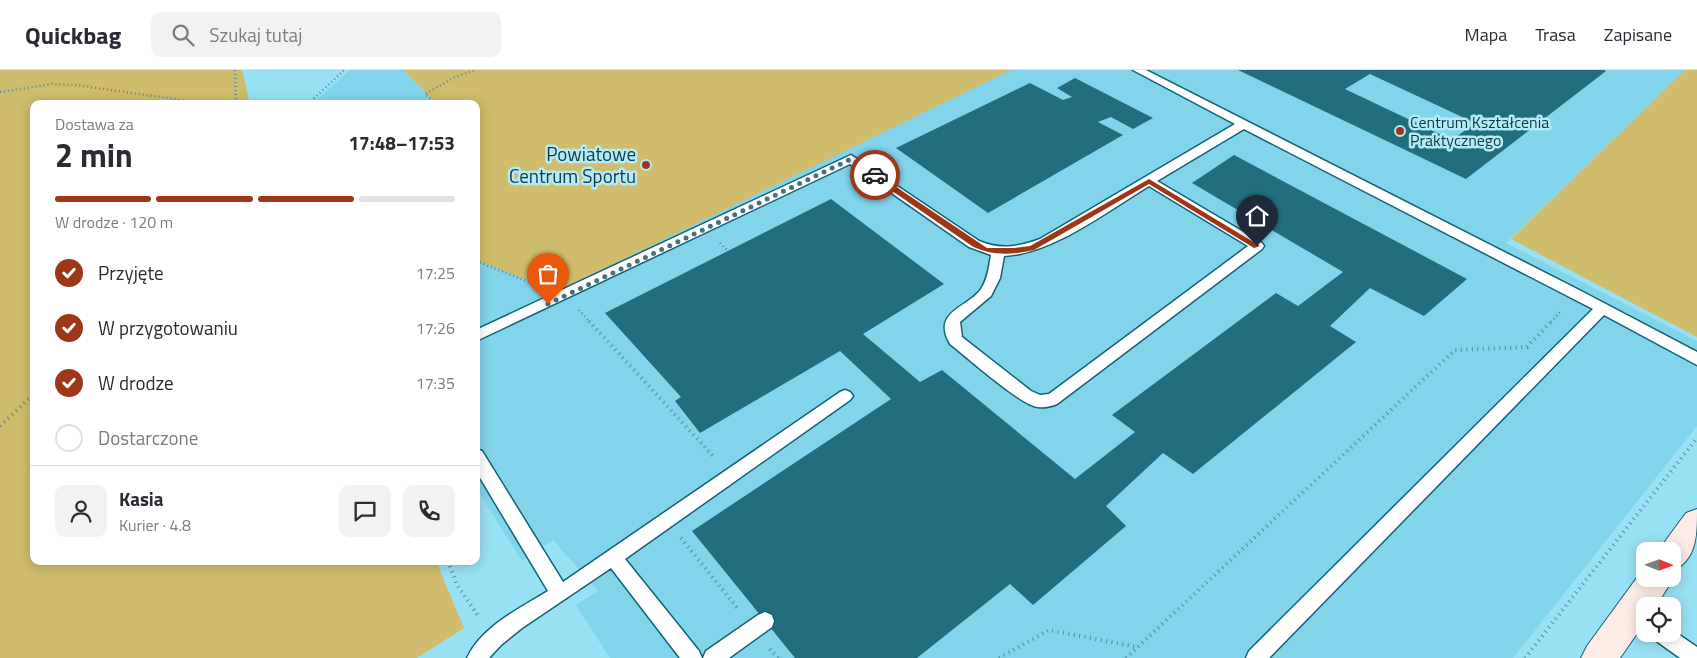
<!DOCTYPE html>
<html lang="pl">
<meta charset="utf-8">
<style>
body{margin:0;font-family:"Titillium Web",sans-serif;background:#f2f2f3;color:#2b2b33;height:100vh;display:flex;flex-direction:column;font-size:19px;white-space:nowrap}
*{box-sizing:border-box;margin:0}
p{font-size:16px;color:#7c7c81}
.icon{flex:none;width:28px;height:28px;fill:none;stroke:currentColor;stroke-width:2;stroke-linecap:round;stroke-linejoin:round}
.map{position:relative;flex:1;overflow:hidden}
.panel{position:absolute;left:30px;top:30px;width:450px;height:465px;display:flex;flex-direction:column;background:#fff;border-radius:10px;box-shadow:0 2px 12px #0003}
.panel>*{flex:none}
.needle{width:32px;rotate:91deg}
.buttons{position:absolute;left:1636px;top:472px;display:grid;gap:10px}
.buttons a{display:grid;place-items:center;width:45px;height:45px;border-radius:10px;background:#fff;box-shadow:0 2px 12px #0003;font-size:25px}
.pin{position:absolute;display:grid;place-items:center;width:42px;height:42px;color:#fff;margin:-51px -21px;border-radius:50% 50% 50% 0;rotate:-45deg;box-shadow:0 0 5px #0007}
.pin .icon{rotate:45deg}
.courier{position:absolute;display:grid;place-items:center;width:50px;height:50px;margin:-25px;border:4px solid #9e3718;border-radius:50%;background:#fff;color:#222;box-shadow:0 1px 6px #0007}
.headline em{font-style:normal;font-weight:700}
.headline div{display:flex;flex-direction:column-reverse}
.headline{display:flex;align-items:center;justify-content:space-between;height:85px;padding:0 25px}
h1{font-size:32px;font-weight:700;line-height:38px}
.bar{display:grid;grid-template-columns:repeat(4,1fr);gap:8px 5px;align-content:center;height:60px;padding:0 25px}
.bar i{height:6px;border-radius:4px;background:#e1e1e2}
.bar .selected{background:#9e3718}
.bar p{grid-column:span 4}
.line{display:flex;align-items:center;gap:12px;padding:0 25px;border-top:1px solid #e1e1e2}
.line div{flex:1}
.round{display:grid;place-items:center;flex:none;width:52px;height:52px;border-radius:10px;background:#f2f2f3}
ol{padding:0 25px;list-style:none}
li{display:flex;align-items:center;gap:15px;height:55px}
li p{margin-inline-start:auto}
li .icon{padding:5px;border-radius:50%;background:#9e3718;color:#fff;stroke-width:4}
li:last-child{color:#7c7c81}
li i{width:28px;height:28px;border:2px solid #e1e1e2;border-radius:50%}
header{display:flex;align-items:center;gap:30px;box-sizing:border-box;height:70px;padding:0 25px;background:#fff;border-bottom:1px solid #e1e1e2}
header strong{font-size:24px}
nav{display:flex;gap:28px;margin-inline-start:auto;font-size:18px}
.search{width:350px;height:45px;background:#f2f2f3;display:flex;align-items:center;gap:12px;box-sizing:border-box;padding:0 18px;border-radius:10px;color:#7c7c81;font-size:19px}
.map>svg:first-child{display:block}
.built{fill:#82d4ea}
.green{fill:#cfbc6c}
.building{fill:#226e7f;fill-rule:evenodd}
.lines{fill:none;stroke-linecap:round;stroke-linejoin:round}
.service-casing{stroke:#126274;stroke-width:3}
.secondary-casing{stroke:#126274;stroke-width:2}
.path-far1{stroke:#598d9b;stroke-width:2.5;stroke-dasharray:1 3;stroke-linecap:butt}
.path{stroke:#598d9b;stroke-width:4;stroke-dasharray:1 4.5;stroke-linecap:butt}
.service{fill:#fff;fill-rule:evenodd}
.secondary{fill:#fdebe6;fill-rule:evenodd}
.route{fill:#9e3718}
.done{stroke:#45727e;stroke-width:5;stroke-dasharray:0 9}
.poi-dot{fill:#9e3718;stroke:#b2ebfa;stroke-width:2}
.labels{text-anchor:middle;stroke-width:5;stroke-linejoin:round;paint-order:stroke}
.far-poi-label{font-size:16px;fill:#18363e;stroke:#b2ebfa;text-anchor:start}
.poi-label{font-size:19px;fill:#18363e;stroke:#b2ebfa;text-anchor:end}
</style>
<header>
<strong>Quickbag</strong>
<div class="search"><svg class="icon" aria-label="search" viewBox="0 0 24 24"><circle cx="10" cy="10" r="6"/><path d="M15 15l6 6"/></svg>Szukaj tutaj</div>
<nav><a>Mapa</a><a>Trasa</a><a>Zapisane</a></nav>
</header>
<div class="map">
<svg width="1697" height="588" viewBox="0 0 1697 588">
<rect width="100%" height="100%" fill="#98e0f4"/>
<!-- built -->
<path class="built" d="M350 0H1685L1506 173 1697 271V356L1513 588H610L576 535 598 521 593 515 553 470 522 491 476 418V34H312Z"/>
<!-- green -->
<path class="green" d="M0 0H242L250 34H34V491H436L464 558 417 588H0Z
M404 0H1011L544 228 525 209 476 190V34H436Z
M1685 0H1697V267L1511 169Z"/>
<!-- building -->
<path class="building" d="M1238 0H1604L1606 1 1466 109ZM1370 4 1475 53 1452 70 1345 19Z
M1075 8 1153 48 1133 59 1111 47 1098 52 1123 65 988 143 896 78 1030 13 1063 30 1072 27 1057 18Z
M1234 85 1467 209 1424 246 1370 218 1330 256 1356 272 1193 404 1163 383 1106 436 1126 456 1033 535 1010 514 917 588H795L692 461 891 329 840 281 700 363 675 331 681 327 605 243 831 129 944 214 863 264 920 312 942 300 1075 409 1135 362 1112 345 1276 223 1298 236 1343 202 1192 113Z"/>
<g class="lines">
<!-- service casing -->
<g class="service-casing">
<path id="service" d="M1133 0H1146L1581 221 1697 282V295L1604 245 1269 588H1246L1249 581 1593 239 1244 59 1157 111 1262 173 1264 176 1262 179 1057 334C1052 336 1044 338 1038 337 1020 335 967 287 950 274 931 241 968 238 981 219 988 209 989 196 991 185L969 177 850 94 476 271V260L851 85 979 171C1000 180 1018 177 1040 169L1235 54ZM1149 116 1248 176 1049 324 1040 325 1031 321 962 267 960 252 991 226 1000 208 1004 186C1052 184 1108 141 1149 116Z
M845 320 850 322 853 326 850 330 625 489 699 581 702 588H680L611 498 522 558 501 575 489 588H467C481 557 520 538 548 521L476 401V379L482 381 563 512 840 322Z
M765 542 772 545 774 551 772 557 729 588H703L706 581 758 545Z
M1672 560 1697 577V588H1680L1655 570 1653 564H1672Z"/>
</g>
<!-- secondary casing -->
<g class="secondary-casing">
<path id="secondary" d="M1697 439C1697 465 1697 490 1672 501V481H1658L1686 443Z
M1644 498 1645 509H1673L1656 536H1645V552L1620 588H1581L1587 576Z"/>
</g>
<!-- path-far1 -->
<path class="path-far1" d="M235 0 236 34
M0 22 52 14 76 15 209 34
M308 34 344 0
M436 34 425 24 455 7 475 0
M720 173 728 181
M476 191 534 214
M579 240 590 252
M1551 252 1561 241"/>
<!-- path -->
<path class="path" d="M589 251 715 388
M0 356 34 324
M681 468 738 539
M448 491 457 515 479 547
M770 579 778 588
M999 588 1049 560 1137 577
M1126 588 1455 280 1527 277 1552 251
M1525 588 1697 368"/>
<!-- service -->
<use href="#service" class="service"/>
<!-- secondary -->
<use href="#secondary" class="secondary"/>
</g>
<!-- route -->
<path class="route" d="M872 104H877L987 178H1015L1030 176 1149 109 1260 176 1254 178 1149 114 1034 180C1013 185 991 186 972 176L872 107Z"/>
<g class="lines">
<!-- done -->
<path class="done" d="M548 234 851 89 875 105"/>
</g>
<!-- markers -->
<g class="poi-dot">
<circle cx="1400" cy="61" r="5"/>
<circle cx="646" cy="95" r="5"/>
</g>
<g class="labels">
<!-- far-poi labels -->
<g class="far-poi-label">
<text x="1410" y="58">Centrum Kształcenia<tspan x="1410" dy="18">Praktycznego</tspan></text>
</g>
<!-- poi labels -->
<g class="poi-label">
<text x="636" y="91">Powiatowe<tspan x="636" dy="22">Centrum Sportu</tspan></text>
</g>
</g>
</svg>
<div class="buttons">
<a><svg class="needle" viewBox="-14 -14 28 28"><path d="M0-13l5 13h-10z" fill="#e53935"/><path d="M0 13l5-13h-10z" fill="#7c7c81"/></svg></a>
<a><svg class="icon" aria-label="locate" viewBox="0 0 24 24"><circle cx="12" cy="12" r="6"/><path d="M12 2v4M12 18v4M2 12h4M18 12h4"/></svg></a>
</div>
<div class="pin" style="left:548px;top:234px;background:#ea580c"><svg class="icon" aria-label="bag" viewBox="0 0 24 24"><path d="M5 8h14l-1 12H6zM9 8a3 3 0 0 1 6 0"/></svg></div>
<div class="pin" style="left:1257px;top:176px;background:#1f2937"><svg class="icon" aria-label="home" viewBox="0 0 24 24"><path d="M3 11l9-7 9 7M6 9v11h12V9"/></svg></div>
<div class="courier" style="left:875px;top:105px"><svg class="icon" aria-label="car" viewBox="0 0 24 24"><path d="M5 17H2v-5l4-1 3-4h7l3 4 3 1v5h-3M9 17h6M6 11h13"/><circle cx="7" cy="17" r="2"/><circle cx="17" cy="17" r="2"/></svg></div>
<section class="panel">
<div class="headline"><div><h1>2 min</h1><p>Dostawa za</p></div><em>17:48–17:53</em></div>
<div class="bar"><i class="selected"></i><i class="selected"></i><i class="selected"></i><i></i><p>W drodze · 120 m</p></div>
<ol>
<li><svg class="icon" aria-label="check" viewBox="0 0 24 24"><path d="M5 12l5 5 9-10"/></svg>Przyjęte<p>17:25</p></li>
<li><svg class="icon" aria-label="check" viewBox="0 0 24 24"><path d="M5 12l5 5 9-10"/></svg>W przygotowaniu<p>17:26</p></li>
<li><svg class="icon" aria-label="check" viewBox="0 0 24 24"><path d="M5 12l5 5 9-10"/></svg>W drodze<p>17:35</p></li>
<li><i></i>Dostarczone</li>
</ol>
<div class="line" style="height:90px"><a class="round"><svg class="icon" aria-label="person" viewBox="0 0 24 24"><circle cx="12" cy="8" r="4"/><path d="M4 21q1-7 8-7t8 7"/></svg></a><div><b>Kasia</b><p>Kurier · 4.8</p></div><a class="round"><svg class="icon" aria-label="chat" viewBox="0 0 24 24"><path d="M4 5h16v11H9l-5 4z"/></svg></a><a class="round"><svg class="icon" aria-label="phone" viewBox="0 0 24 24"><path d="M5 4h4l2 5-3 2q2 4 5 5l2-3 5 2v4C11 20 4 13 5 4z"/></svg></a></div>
</section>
</div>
